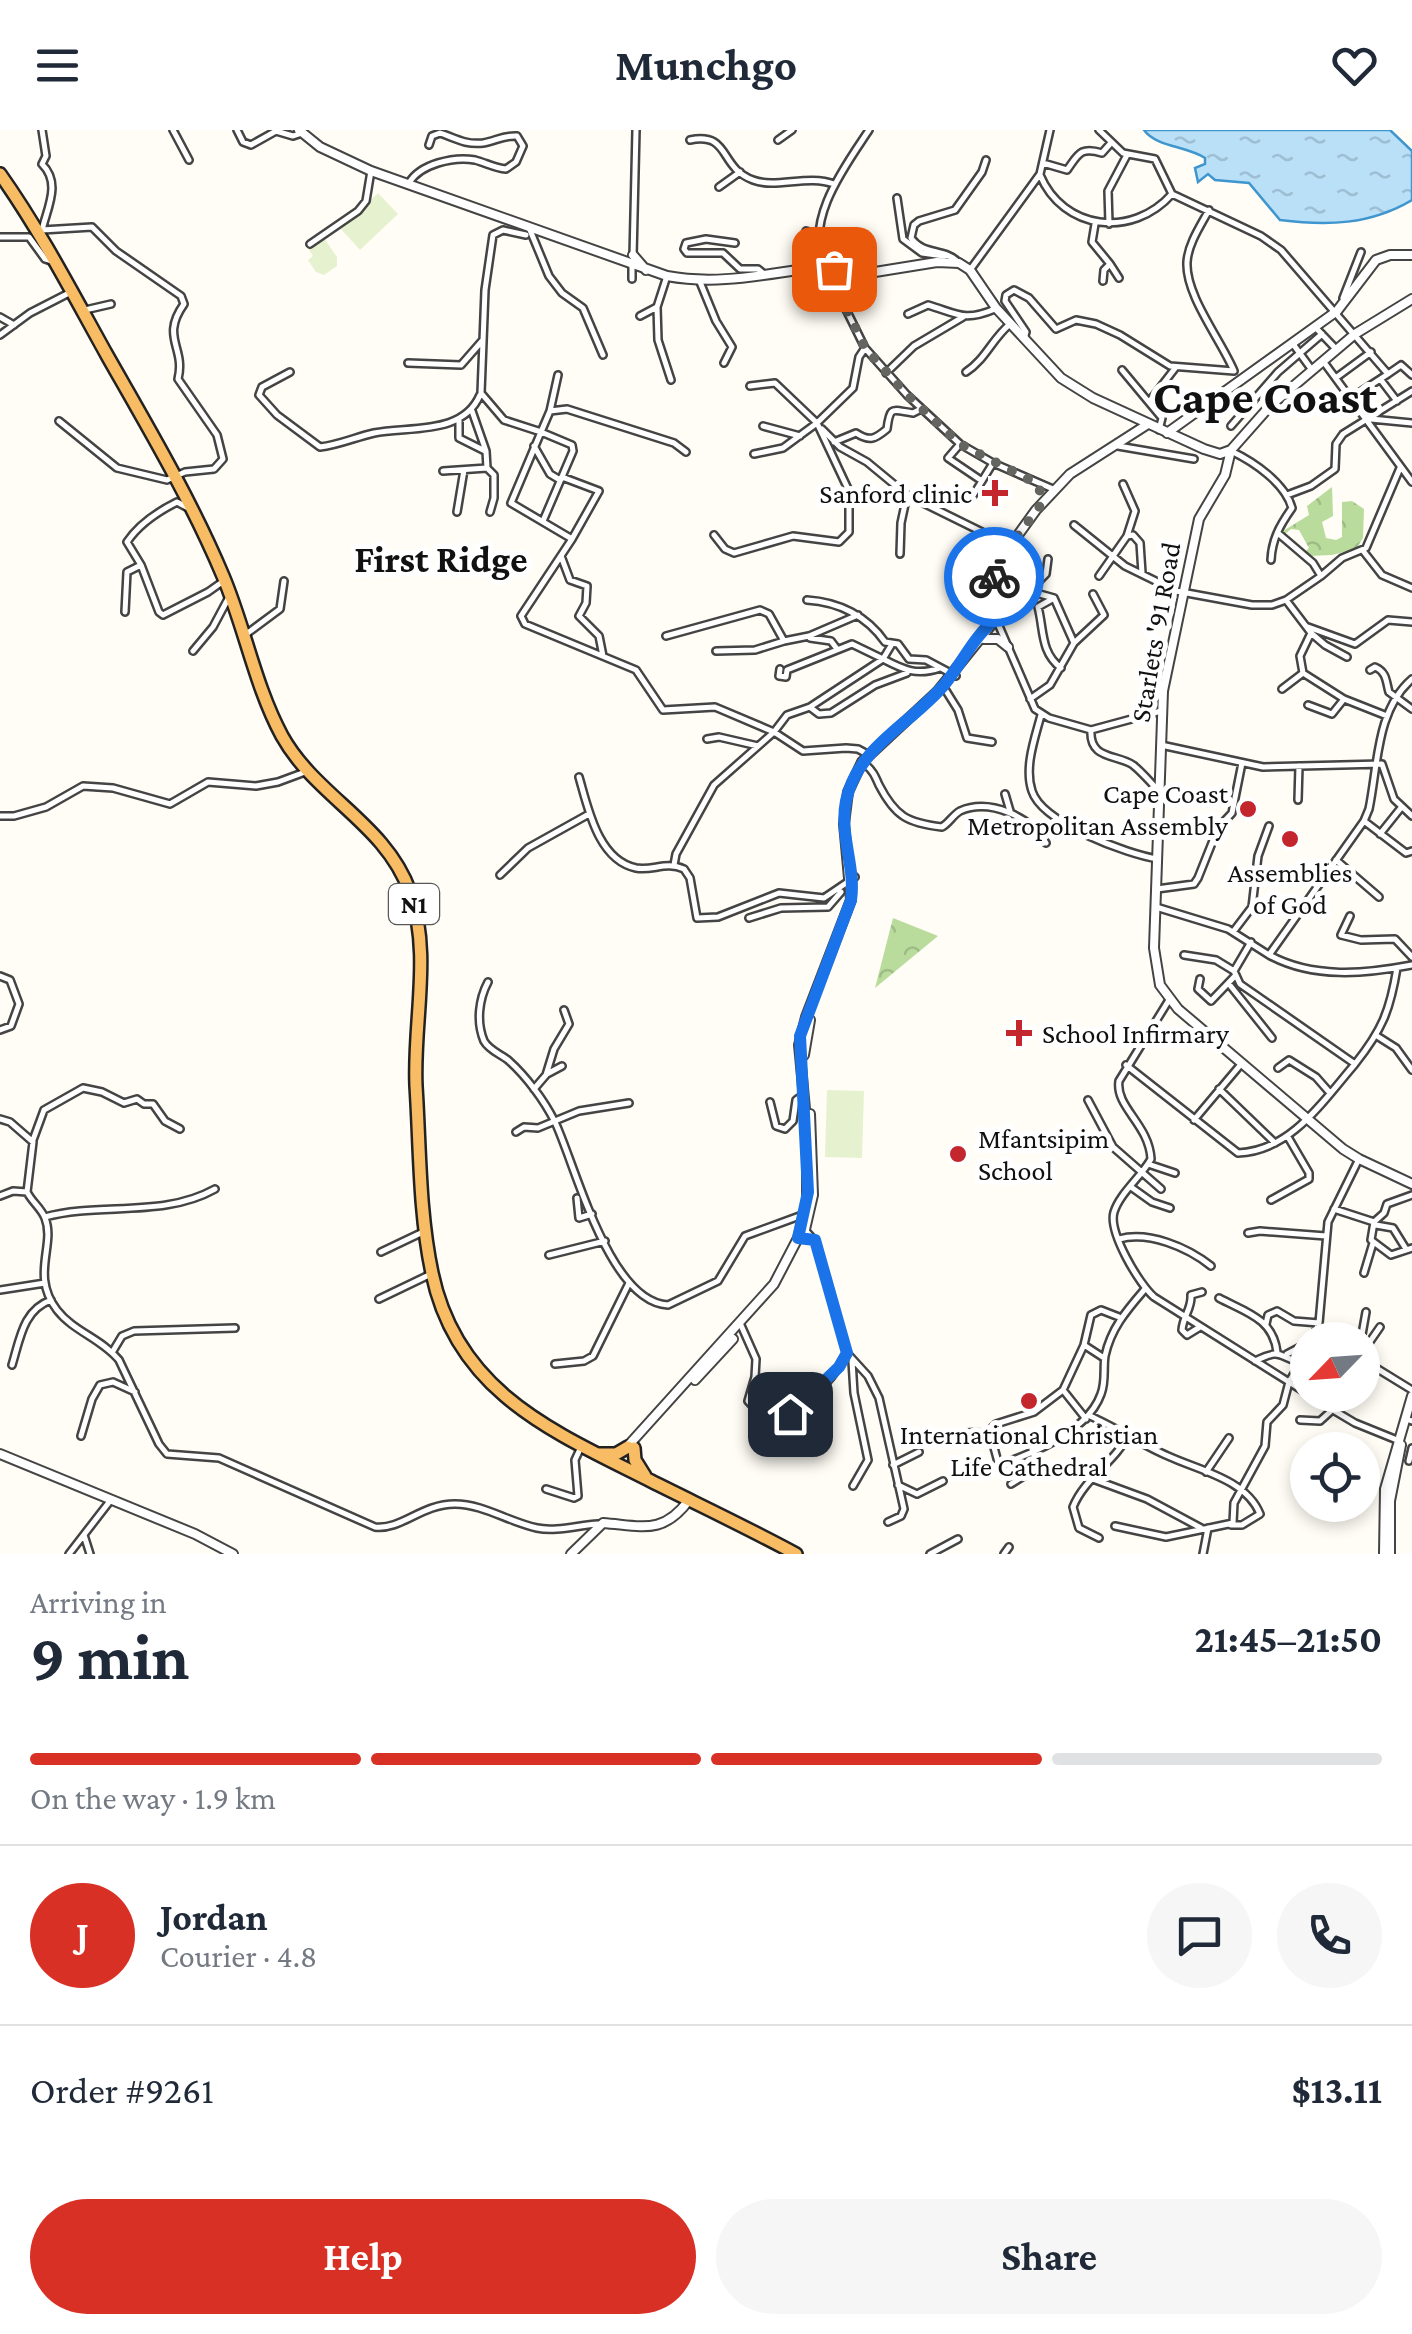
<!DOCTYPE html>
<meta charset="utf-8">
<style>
body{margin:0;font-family:"Crimson Pro",serif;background:#f6f6f7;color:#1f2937;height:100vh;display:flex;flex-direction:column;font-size:38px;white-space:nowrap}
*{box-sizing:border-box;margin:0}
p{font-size:32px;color:#747a83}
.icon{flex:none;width:55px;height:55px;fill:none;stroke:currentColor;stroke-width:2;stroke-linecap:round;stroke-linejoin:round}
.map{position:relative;height:1424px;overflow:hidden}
.sheet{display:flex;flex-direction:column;background:#fff;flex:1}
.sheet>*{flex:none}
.needle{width:65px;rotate:245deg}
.fabs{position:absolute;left:1290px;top:1192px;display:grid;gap:20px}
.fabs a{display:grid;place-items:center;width:90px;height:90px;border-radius:50%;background:#fff;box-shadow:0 5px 15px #0003;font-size:50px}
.pin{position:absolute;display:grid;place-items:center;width:85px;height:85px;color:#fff;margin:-42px;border-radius:20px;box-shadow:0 5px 15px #0006}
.courier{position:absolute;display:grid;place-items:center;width:100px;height:100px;margin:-50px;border:8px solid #1a73e8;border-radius:50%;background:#fff;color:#222;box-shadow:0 2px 12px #0007}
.head em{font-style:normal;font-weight:700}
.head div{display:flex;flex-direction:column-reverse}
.head{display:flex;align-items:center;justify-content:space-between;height:170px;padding:0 30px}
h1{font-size:65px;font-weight:700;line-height:75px}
.bar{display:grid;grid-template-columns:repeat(4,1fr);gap:15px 10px;align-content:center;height:120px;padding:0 30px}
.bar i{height:12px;border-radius:8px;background:#e0e1e3}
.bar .selected{background:#d93025}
.bar p{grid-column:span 4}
.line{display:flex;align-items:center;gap:25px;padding:0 30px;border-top:2px solid #e0e1e3}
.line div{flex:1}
.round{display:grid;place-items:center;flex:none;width:105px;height:105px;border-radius:52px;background:#f6f6f7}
.cta{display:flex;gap:20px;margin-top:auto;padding:20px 30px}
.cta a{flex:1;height:115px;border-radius:60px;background:#d93025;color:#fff;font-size:40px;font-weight:700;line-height:115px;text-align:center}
.cta a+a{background:#f6f6f7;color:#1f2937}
header{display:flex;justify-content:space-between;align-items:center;height:130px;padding:0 30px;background:#fff;font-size:45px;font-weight:700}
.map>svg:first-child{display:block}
.forest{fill:url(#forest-crowns)}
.pitch{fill:#e6f2cf}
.water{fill:url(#water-ripples);stroke:#3f96cf;stroke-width:2.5}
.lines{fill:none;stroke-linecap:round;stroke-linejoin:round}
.minor-casing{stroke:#444;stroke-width:10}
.tertiary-casing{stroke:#444;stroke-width:12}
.trunk-casing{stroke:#222;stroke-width:16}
.minor{stroke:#fff;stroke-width:5}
.tertiary{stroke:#fff;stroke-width:8}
.trunk{stroke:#f7bc64;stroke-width:11}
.done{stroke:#646461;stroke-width:10;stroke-dasharray:0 18}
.route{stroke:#1a73e8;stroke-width:12}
.poi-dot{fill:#c4262e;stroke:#fff;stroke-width:4}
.labels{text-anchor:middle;stroke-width:10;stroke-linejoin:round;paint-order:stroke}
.shield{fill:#fff;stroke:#585858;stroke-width:2.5}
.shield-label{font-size:25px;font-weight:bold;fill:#111}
.poi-label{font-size:28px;fill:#111;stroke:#fff;text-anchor:end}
.street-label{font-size:28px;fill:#111;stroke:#fff}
.district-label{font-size:38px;font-weight:bold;fill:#111;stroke:#fff}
.town-label{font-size:48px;font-weight:bold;fill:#111;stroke:#fff}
</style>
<header><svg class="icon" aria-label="menu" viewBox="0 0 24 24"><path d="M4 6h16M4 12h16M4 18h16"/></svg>Munchgo<svg class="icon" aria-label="heart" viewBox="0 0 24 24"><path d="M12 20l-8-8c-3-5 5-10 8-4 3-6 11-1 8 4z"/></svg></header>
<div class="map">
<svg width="1412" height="1424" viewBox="0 0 1412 1424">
<defs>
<pattern id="forest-crowns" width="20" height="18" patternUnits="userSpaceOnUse" patternTransform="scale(2.5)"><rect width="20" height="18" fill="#b9dc9c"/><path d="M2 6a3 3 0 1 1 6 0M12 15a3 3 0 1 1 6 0" fill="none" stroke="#9ebc85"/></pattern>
<pattern id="water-ripples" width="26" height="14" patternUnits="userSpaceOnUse" patternTransform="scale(2.5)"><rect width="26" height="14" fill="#b9e0f7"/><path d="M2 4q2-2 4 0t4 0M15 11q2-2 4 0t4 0" fill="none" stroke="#9ebfd3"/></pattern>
</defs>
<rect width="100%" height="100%" fill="#fffdf5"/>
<!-- forest -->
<path class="forest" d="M1332 357 1333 386 1322 392 1326 408 1336 410 1342 407V372L1352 371 1364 379 1363 408 1356 419 1332 425 1309 426 1305 422 1309 418 1299 400 1291 399 1284 405 1283 401 1309 385 1307 376Z
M893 788 938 806 875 858Z"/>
<!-- pitch -->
<path class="pitch" d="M378 63 398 84 360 120 341 99Z
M324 108 337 127V136L324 145 316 142 308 130 313 126 308 118Z
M827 960 864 961 862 1028 825 1027Z"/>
<!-- water -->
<path class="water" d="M1144 0H1390L1412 21V70C1370 95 1327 96 1280 90L1249 53 1215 50 1208 44 1198 52 1195 38 1205 34V28C1187 16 1156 17 1144 0Z"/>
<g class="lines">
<!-- minor casing -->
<g class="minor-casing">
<path id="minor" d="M42 0 46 26 42 34C61 53 48 76 42 100
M173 0 189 30
M237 0 243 12 251 15 276 1 293 6 302 3
M1099 0 1123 23 1155 29 1172 64 1261 106 1281 120 1388 244 1401 235 1412 245
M690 10C731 2 718 37 753 50 776 59 808 44 834 54
M778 10 792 0
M1043 33 1067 40C1078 25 1080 16 1102 23L1110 14
M1040 45C1063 100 1132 109 1172 64
M409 53C420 34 454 26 475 30 486 33 495 38 506 39L516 32 523 16 517 6C504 5 495 11 483 13 465 15 455 8 440 3L432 6 429 15
M719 57 740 42
M897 68 903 109 922 123 944 126
M1209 80C1201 95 1188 114 1187 132 1185 165 1221 210 1234 241
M1095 94 1092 112 1110 134 1104 140 1103 151
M1109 94 1108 61 1127 25
M42 100 92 97 116 121 181 166 184 174C160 208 186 217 178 249L217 305 223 329 214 339 185 342 167 350 117 338 59 291
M530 100 549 146 562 163 583 178 603 225
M806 101 820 105
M526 105 503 100 493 105 485 160 481 263 504 290 541 302 511 373 572 409 521 486 525 494 636 540 663 580 715 577 774 602 803 621 846 618 858 619 869 625
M0 107H29L45 129 51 131
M735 113 706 109 686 113 684 119 687 123H723L740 139H758L764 144
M310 114 358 81 366 71 371 41
M633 127 636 0
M957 131C943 118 923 125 911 108L914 95 919 91 955 80 982 42 986 30
M1110 134 1119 148
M825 135C803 91 846 35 869 0
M632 136V149
M970 140 1040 44 1050 0
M827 141 865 218 907 265 960 314 993 333 1053 359
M700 152 716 191 732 217 724 233
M1343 168 1361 122
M657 177 658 210 671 250
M85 180 111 174
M908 184 928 175C958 184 964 192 995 179
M640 186 657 177 667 146
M0 187 14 195
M1316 198 1336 219
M0 205 30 183 69 163
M1024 209 1026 202 1005 171 1006 165 1014 160 1029 168 1056 199 1076 190 1096 194 1120 205 1170 236 1234 241
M1293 214 1312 240
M1323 231 1412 352
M408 233 461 235 482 211
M1122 240 1162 288 1159 300
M290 242 262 257 259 265 277 285 320 317C339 315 356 307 374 303 411 296 463 305 480 265
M966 242C985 230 992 209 1010 194
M886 243 914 216 963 187
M1337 247 1371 222
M1381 250 1397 271
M750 256 775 253 817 293 853 258 859 227 865 218
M1351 268 1388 244
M1149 272 1176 237
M472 281 486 321 487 338 494 345V368L490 382
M550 281 567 279 674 313 686 322
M1371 289 1412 293
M459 290V308L485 321
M763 296 800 306
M1231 296 1278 242 1322 204
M822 299 840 317 867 332 907 365 982 402
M834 312 856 303C870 312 875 309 887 299 890 275 892 280 913 283L921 279
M960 314 948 328 982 351
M534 316 550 344 560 350
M1118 316 1194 329
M1231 321C1254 332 1285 353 1292 378 1280 395 1272 409 1271 430
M443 341 487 338
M562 347 599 361 572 409
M1123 354 1135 381 1127 406
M1287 365 1311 356 1335 339 1336 314 1343 304 1412 261
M969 372 993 333
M190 379 177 372C159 381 139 394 127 412L141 435 159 482 163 485 208 462 225 450
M457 382 464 340
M543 391 573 321 572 315 541 302 550 281 558 245
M1074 395 1125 436 1176 461 1252 475H1272L1286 470
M1279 404 1313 433 1321 446 1342 428 1366 418 1400 338
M714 405 725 419 734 423 793 406 839 412 849 402V361L817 293 783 318 754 324
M1364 422 1382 445 1412 458
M900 424 901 393 907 365
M561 426 570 450 587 456 586 473 579 486 599 506 603 526
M1099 446 1127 406 1133 405 1140 413 1142 443
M1321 446 1286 470 1311 503 1300 526 1303 543 1344 569 1387 586
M1029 461 1046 444 1048 429
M1054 468 1038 477C1044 499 1040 522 1061 538
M807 470C839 472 867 486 885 512L898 514 909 529 926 530 956 546
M996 474 1014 470 1029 461 1054 468 1074 513
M125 482 127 442 141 435
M996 489 1035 579 1049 588 1091 600C1089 630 1117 624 1133 635 1142 642 1150 652 1158 660
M1308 497 1355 514 1388 490 1412 492
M1311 503 1325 515 1347 527
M245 505 280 479 284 451
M666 506 760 480 769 484 784 511 809 506 858 485
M810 508 831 511 837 519
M193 521 213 497 229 467
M716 521 755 520 784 511
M780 539 779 546 786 547 787 540 852 514 883 529 892 514
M1370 540 1375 537C1387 542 1386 552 1389 562L1412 579
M1412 549C1376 580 1378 636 1369 679L1364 691 1269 825C1313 849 1365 844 1412 835
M943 556 958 580 967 608 992 612
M1282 559 1303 543
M1030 569 1050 555 1074 513 1104 485 1093 464
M1308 575 1332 584 1344 569
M811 578 819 584 831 583 875 555 907 543
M1041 585C1035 608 1024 637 1032 661 1042 693 1127 724 1158 729
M1091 600 1161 581
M707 609 719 607 758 616
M1161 615 1263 637 1382 634 1394 669 1412 686
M866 635C873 641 875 646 879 655 895 686 907 693 942 697 949 693 953 685 960 681 990 668 1031 687 1046 713
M579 647C588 678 598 730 636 738 653 741 666 731 684 739L690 748 697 788 718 787 779 763 824 768 855 747
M1005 664 1010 681
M1298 670 1299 636
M0 686H14L46 677 83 656 113 658 170 674 208 652 256 656 278 652 305 642
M1364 691 1406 723 1412 721
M1380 704 1400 679
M1336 730 1379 767
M674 735 676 724 714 655 774 602 787 585 810 577 883 529C904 540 917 546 940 538
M500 745 528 718 589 684
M1157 759 1194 754 1198 748 1218 698 1232 683 1242 633
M1156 777 1228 799 1269 825
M1350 786 1341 805 1361 810 1395 809 1412 827
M749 788 781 778 828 777 841 762
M1233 802 1252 777 1258 726 1269 696
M1251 812 1234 841 1240 854 1355 934C1382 900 1390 881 1397 838
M1184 825 1216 830 1234 841
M0 846 10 850 19 874 11 896 0 900
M1200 849 1198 859 1211 871 1234 847
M488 852C479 869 476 892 484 911 489 920 500 924 508 930 526 946 544 970 555 992 576 1037 609 1172 668 1175L718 1151 745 1106 805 1084
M1229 854 1272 908
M1169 870 1119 951C1115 977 1149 994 1151 1029 1141 1047 1120 1063 1114 1082 1108 1102 1139 1154 1154 1167L1289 1252 1308 1220
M1377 906 1396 918 1412 940
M1126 935 1238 1023C1291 1021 1323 971 1355 934
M1278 938 1289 930 1316 947 1330 963
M547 944 562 936
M534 959 546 945 554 919 569 894 564 880
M1219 959 1275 1013
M1088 970 1113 1017 1161 1059
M770 972 776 996 785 999 793 991 796 970 803 965
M0 989 10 992 33 1012 27 1062C32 1072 41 1078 45 1088 56 1115 30 1145 57 1180 73 1201 102 1209 119 1230L159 1314 167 1324 219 1328 375 1397C402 1400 421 1374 455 1374 483 1374 509 1392 537 1398 556 1402 579 1395 598 1394
M1194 990 1242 933
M516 1002 524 997 538 998 579 981 629 973
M33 1010 44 980 83 958 102 962 124 973 137 969 144 974H153L165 991 180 999
M1148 1034 1175 1043
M1131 1057 1152 1072 1170 1078
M0 1066 13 1061 27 1062
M577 1068 579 1088 592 1084
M1271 1070 1309 1049V1043L1288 1007
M1334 1079 1374 1092 1371 1110 1391 1125 1412 1118
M45 1087C101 1072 163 1088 215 1059
M1374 1092 1384 1083 1387 1074 1412 1065
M1376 1095 1393 1098 1406 1119
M1248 1103 1260 1101 1326 1106
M1119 1109C1149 1101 1187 1117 1211 1136
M381 1122 423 1102
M549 1125 605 1111
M1364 1143 1373 1113
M0 1160 45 1153
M1219 1168C1245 1182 1273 1188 1277 1222
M379 1169 429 1145
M740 1193 756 1229 755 1247 748 1271 763 1287C796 1293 833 1250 847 1223L815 1111 806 1101
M1266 1194 1268 1185 1277 1181 1294 1191 1319 1193
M1200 1197 1187 1205 1182 1200C1183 1186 1192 1179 1191 1165L1202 1162
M1341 1205 1350 1210
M1312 1210 1319 1193 1328 1092 1359 1029
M1361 1210 1366 1182
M1084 1215 1063 1260 1086 1289
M113 1221 122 1206 134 1201 235 1198
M847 1223 868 1246 879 1268 904 1379 901 1386 888 1392
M1362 1223 1380 1197
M1287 1224 1308 1213
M1362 1225 1368 1233 1412 1260
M1104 1228 1084 1215 1091 1185 1101 1180 1119 1187
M852 1231 854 1263 868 1330 853 1356
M1255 1231C1282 1218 1277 1226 1301 1233
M555 1234 584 1231 593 1226 629 1153
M12 1235C20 1209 23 1180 51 1170
M1308 1265 1355 1293 1397 1310
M1090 1286C1117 1298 1142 1315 1168 1326 1198 1340 1246 1349 1260 1384L1242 1395H1231
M1300 1290 1320 1291 1331 1281
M1409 1290 1412 1291
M967 1303C996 1300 991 1312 999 1335
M986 1303 996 1294 1034 1282 1063 1260
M81 1306 92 1269 100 1255 113 1252 135 1262
M1032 1320 1039 1337 1060 1338
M1409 1331 1412 1318
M893 1335 919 1322
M971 1342C1012 1333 1086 1307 1101 1264 1106 1251 1103 1239 1105 1226 1111 1198 1127 1180 1145 1159
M1206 1342 1229 1308
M1090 1348 1147 1369 1201 1398
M1011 1354 1038 1337
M898 1355 917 1364 943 1351
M546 1359 574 1368 578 1366 575 1330 581 1317
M1115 1396 1166 1407 1233 1393 1234 1373 1265 1316 1267 1292 1283 1275 1289 1252 1308 1264
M84 1405 90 1424
M1099 1408 1079 1398 1073 1377C1085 1347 1116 1332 1129 1303
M69 1424 110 1371
M930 1424 958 1409
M1004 1424 1009 1417
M1203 1424 1208 1398"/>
</g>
<!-- tertiary casing -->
<g class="tertiary-casing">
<path id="tertiary" d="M299 0 320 17 371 41 667 146C721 156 768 143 821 137
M633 125 646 140
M827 136 875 142 937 132 959 133 970 140 996 178 1061 248 1093 268 1204 319 1220 324 1231 320
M1412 169 1355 204 1270 276 1231 320 1225 345 1199 389 1163 561 1154 818 1160 855 1178 879 1343 1019 1359 1029 1412 1054
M1167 303 1337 181 1376 130 1390 125H1412
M996 489 995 437 1036 380 1070 344 1148 294
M984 509H998L1008 517
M804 925 810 890
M803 1108 813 1065 810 984
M695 1250 733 1209
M627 1317 774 1154 798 1108 807 1074V1000L799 915 806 887 851 770 844 694 848 662 862 632 937 562 996 489
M0 1324 195 1404 233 1424
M571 1424 603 1393C643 1396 663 1405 689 1370
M1384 1424 1385 1359 1412 1266
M1390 1424V1371L1401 1315"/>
</g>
<!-- trunk casing -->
<g class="trunk-casing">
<path id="trunk" d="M0 44C41 102 74 166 108 227 149 299 191 370 223 446 245 498 255 556 282 606 316 667 386 694 410 762 432 824 413 892 416 956 420 1018 419 1082 432 1143 457 1263 554 1302 651 1351 699 1375 748 1398 796 1424
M634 1318 635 1330 645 1346
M599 1324H616L628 1317"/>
</g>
<!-- minor -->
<use href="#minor" class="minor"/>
<!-- tertiary -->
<use href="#tertiary" class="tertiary"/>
<!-- trunk -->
<use href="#trunk" class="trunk"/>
</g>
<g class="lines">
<!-- done -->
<path class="done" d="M834 139 838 138 826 136 828 141 824 143 833 151 865 218 907 265 960 314 1038 354 1043 372 1001 428 994 447"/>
<!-- route -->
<path class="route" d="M790 1284 839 1237 847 1223 815 1110 798 1108 808 1062 800 906 851 770C856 737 839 705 846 671 857 617 911 594 944 555 961 535 975 504 996 489L994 447"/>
</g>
<!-- markers -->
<g class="poi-dot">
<path d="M990 348h10v10h10v10h-10v10h-10v-10h-10v-10h10z"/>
<circle cx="1248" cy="679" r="10"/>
<circle cx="1290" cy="709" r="10"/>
<path d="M1014 888h10v10h10v10h-10v10h-10v-10h-10v-10h10z"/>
<circle cx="958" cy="1024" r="10"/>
<circle cx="1029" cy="1271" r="10"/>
</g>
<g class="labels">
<!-- shield labels -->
<rect class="shield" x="389" y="754" width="50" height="40" rx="8"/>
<g class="shield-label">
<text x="414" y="783">N1</text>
</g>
<!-- poi labels -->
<g class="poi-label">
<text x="972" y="373">Sanford clinic</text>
<text x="1228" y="673">Cape Coast<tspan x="1228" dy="32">Metropolitan Assembly</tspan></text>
<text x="1290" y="752" text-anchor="middle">Assemblies<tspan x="1290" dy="32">of God</tspan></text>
<text x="1042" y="913" text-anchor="start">School Infirmary</text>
<text x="978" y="1018" text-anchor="start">Mfantsipim<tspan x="978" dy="32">School</tspan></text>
<text x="1029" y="1314" text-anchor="middle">International Christian<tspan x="1029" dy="32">Life Cathedral</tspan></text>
</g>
<!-- street labels -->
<g class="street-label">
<text transform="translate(1155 502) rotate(-80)" y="10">Starlets '91 Road</text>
</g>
<!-- district labels -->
<g class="district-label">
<text x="441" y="442">First Ridge</text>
</g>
<!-- town labels -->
<g class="town-label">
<text x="1265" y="283">Cape Coast</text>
</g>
</g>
</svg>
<div class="fabs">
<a><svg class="needle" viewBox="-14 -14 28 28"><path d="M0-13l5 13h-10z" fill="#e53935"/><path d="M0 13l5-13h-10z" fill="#747a83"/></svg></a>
<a><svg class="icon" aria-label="locate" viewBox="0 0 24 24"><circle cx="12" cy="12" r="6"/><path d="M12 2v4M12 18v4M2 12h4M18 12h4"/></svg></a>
</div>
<div class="pin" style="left:834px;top:139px;background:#ea580c"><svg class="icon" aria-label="bag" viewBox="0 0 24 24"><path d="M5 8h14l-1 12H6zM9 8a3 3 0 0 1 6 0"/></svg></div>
<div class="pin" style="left:790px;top:1284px;background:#1f2937"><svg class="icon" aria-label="home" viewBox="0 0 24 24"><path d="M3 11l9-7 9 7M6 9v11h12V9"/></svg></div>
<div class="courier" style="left:994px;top:447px"><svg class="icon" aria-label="bike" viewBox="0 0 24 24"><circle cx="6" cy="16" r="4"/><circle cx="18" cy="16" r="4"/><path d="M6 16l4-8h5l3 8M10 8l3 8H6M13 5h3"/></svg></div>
</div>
<section class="sheet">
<div class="head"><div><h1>9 min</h1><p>Arriving in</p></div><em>21:45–21:50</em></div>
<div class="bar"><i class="selected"></i><i class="selected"></i><i class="selected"></i><i></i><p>On the way · 1.9 km</p></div>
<div class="line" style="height:180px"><b class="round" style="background:#d93025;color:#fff">J</b><div><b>Jordan</b><p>Courier · 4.8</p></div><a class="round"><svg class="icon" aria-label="chat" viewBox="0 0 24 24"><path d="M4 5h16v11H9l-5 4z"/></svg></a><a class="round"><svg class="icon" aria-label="phone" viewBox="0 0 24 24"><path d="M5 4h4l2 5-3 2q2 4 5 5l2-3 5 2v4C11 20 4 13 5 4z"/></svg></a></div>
<div class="line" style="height:130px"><div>Order #9261</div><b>$13.11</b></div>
<div class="cta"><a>Help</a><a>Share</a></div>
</section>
